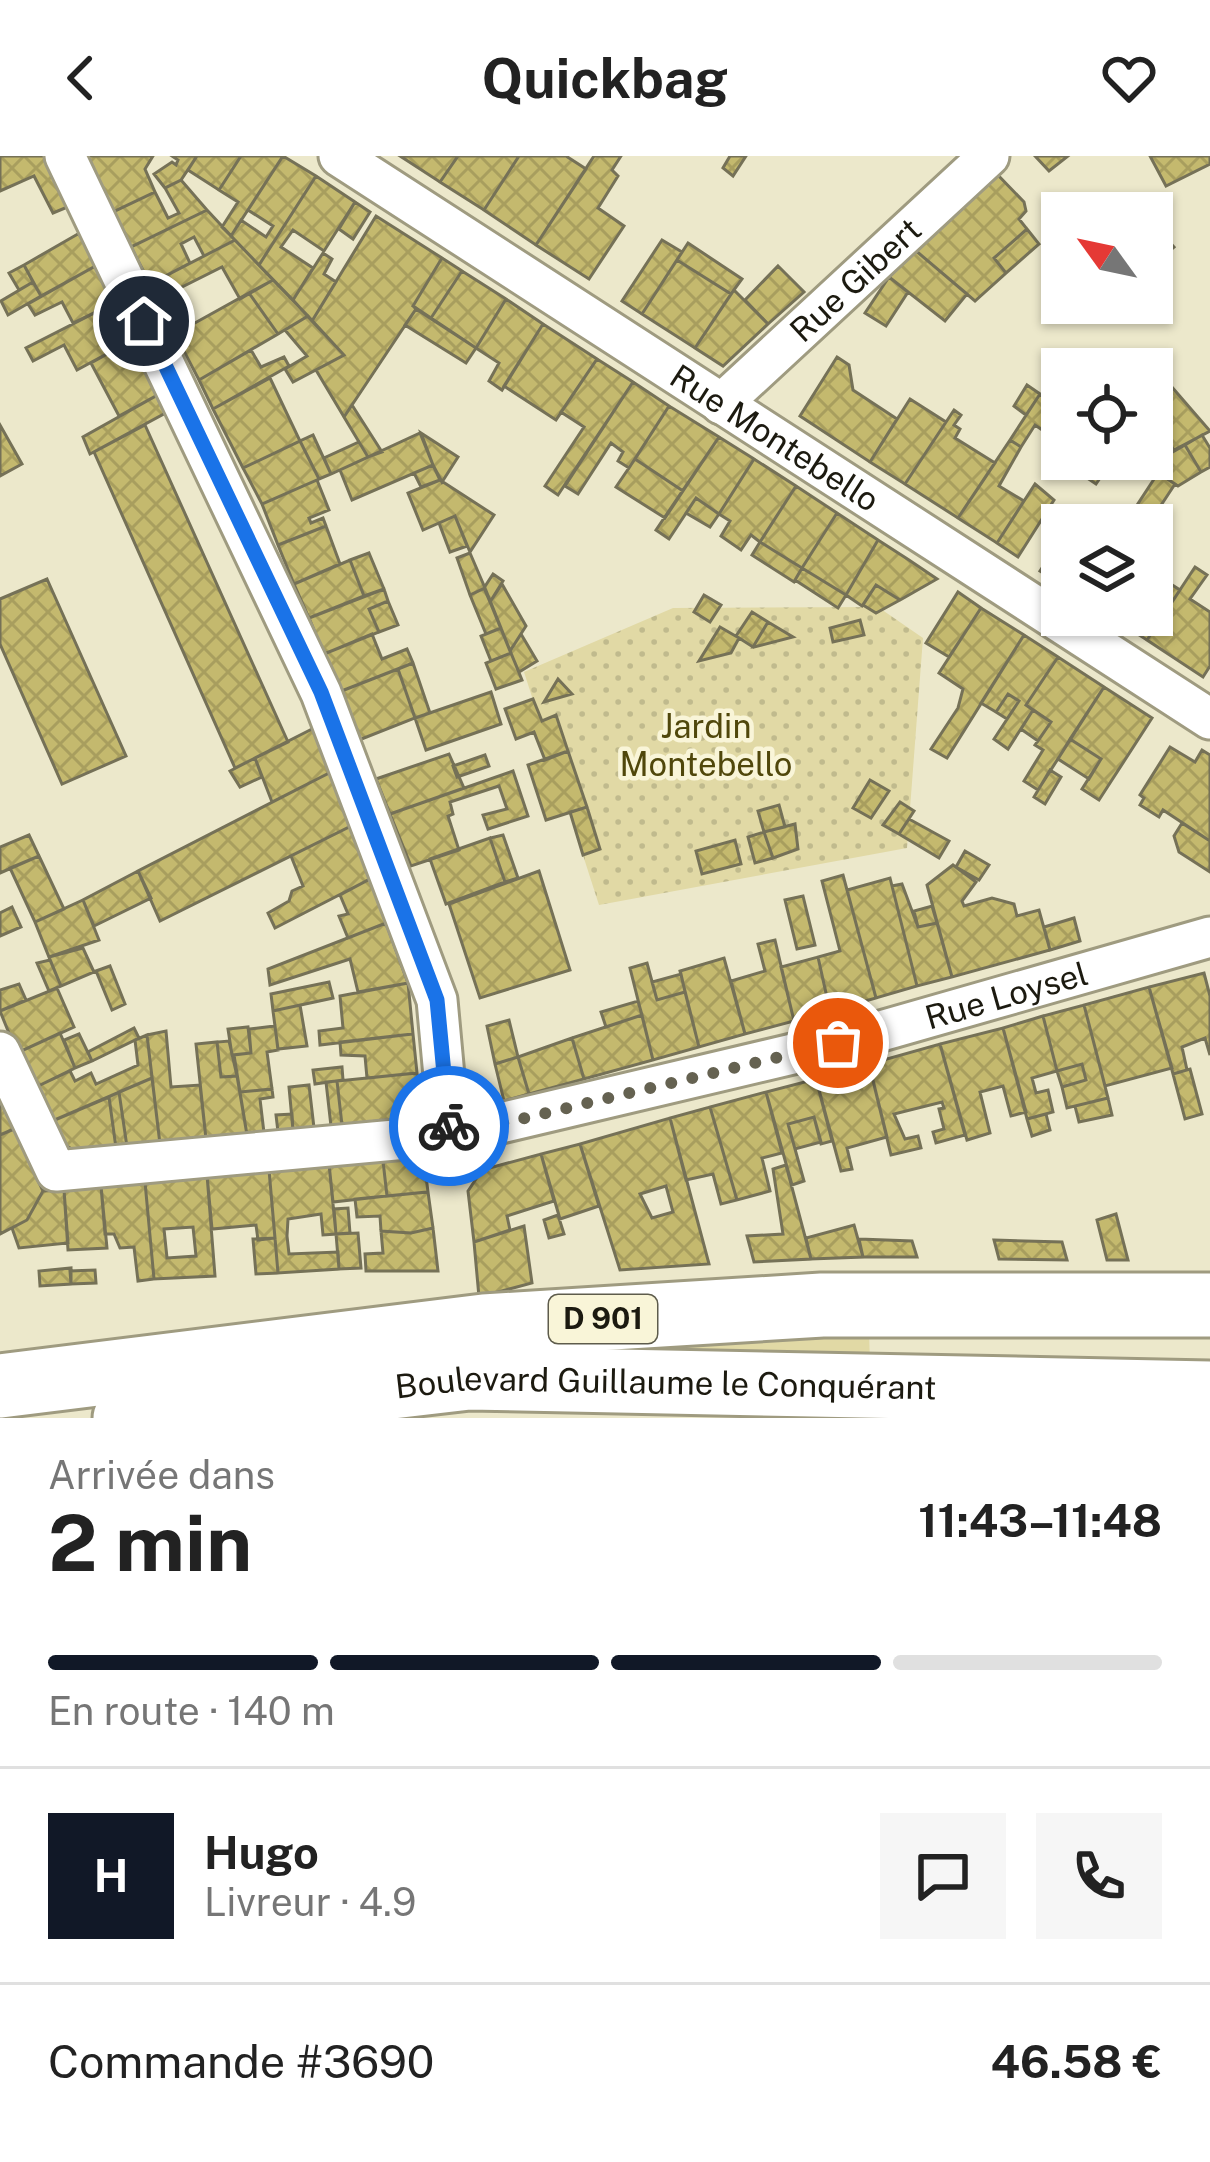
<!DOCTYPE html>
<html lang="fr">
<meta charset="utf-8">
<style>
body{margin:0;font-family:"Public Sans",sans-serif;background:#f6f6f6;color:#222;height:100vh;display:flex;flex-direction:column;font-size:45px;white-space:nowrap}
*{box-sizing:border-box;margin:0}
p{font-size:39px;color:#767676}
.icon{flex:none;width:66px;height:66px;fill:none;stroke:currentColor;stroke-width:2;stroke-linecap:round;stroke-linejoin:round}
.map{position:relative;height:1262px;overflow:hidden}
.sheet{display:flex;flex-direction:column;background:#fff;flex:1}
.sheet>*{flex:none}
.needle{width:78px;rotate:303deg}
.tools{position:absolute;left:1041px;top:36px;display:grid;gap:24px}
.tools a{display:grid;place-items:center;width:132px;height:132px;border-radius:0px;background:#fff;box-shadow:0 3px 9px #0004;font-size:60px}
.pin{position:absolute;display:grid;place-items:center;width:102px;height:102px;color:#fff;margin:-51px;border:6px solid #fff;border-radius:50%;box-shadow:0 3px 12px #0007}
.courier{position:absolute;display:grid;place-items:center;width:120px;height:120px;margin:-60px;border:9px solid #1a73e8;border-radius:50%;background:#fff;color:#222;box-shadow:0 3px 15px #0007}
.overview em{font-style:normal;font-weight:700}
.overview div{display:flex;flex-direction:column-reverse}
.overview{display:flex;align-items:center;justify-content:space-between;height:204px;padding:0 48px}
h1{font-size:78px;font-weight:700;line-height:90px}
.bar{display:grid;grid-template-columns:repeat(4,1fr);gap:18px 12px;align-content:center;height:144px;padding:0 48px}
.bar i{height:15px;border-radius:9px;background:#e0e0e0}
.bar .on{background:#111827}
.bar p{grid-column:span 4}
.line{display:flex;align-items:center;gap:30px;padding:0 48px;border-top:3px solid #e0e0e0}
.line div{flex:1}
.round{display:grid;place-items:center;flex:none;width:126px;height:126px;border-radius:0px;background:#f6f6f6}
header{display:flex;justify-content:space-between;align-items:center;height:156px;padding:0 48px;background:#fff;font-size:54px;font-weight:700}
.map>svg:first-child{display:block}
.green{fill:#e1d9a5}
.park{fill:url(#park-dots)}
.building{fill:url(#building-cross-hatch);stroke:#757157;stroke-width:3;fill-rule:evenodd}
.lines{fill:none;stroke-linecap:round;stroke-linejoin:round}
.minor-casing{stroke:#9f9b80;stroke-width:45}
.primary-casing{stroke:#9f9b80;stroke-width:69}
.minor{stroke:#fff;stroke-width:39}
.primary{stroke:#fff;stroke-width:63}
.done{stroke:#656251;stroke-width:12;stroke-dasharray:0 21.6}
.route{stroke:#1a73e8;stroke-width:15}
.labels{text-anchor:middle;stroke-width:9;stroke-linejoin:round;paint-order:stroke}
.shield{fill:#f9f5d8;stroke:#5e5c4c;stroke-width:3}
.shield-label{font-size:30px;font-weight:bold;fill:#1c1a10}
.street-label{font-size:33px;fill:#1c1a10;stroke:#f9f5d8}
.park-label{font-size:33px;fill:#50470b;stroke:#f9f5d8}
</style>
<header><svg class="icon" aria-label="back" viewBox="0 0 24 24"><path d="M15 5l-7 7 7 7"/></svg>Quickbag<svg class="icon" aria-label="heart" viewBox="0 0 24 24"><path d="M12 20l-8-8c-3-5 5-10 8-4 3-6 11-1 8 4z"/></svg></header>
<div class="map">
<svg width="1210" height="1262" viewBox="0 0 1210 1262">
<defs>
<pattern id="park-dots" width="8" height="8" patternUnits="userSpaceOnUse" patternTransform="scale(3)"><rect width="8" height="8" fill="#e1d9a5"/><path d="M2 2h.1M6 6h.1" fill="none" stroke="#c0ba8d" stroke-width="1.8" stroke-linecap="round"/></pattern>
<pattern id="building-cross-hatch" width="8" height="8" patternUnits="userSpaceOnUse" patternTransform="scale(3)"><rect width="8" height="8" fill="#c4b96e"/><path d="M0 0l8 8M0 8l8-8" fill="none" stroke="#a89e5e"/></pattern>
</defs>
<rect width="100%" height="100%" fill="#ece8cb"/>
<!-- green -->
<path class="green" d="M869 1176 870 1208 535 1192Z"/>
<!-- park -->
<path class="park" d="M878 451 923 482 907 692 599 749 524 516 673 452Z"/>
<!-- building -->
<path class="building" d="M0 0H44L70 50 53 57 34 20 0 35Z
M85 0H153L145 13 155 36 113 56Z
M172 0H197L181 24 165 32 154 18 172 6 176 9 178 4Z
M197 0H241L219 34 188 14Z
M241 0H283L231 80 222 71 238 46 219 34Z
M283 0 316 20 259 109 231 80 241 64 266 81 273 70 248 54Z
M400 0H458L440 26Z
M458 0H519L484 54 440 26Z
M519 0H566L586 13 536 89 484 54Z
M594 0H621L612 14 618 20 598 52 624 70 589 123 536 89Z
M730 0H746L733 20 723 12Z
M1035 0H1068L1049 15Z
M1150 0H1210V8L1166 30Z
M994 15 1024 46 1026 55 1019 63 1027 73 994 102 1006 117 975 145 915 94Z
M316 20 355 46 324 95 293 74 281 91 313 112 293 144 259 109Z
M181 24 207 54 131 91 113 56 155 36 168 62 179 57 165 32Z
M355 46 370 56 353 83 339 73Z
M207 54 235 84 204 100 194 81 181 88 190 107 150 128 131 91Z
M376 60 442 102 413 150 416 153 344 261 316 214 344 199 312 165Z
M1152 66 1174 91 1152 110Z
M1027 73 1039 88 1006 117 994 102Z
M83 75 99 108 41 140 24 109Z
M235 84 273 124 240 143 222 111 158 143 150 128Z
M662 84 682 96 642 158 622 145Z
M688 87 742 123 731 138 677 104Z
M915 94 967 138 945 165 889 121Z
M323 97 332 103 324 118 336 126 312 165 293 144Z
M442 102 462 115 431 162 413 150Z
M677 104 731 138 695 192 642 158Z
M99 108 118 145 73 167 62 146 35 159 28 148Z
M24 109 33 126 19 134 9 117Z
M778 110 804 136 768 168 745 144Z
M462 115 506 143 476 192 431 162Z
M889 121 908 136 886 170 865 157Z
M273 124 308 160 278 178 249 137Z
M33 126 41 140 8 159 1 145Z
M734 134 768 168 723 210 695 192Z
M249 137 278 178 199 224 175 178Z
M506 143 543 168 502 234 489 225 499 207 476 192Z
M118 145 136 182 77 214 64 189 33 205 26 192Z
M416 153 476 192 466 207 405 169Z
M308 160 344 199 293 226 285 213 307 200 285 174Z
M543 168 597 203 556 264 504 230Z
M136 182 163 236 119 260 91 207Z
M251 194 261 211 284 201 289 210 213 253 199 224Z
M837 201 849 209 853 234 897 263 870 306 800 260Z
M597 203 633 226 558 339 545 330 584 271 561 256Z
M270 222 300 285 243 312 213 253Z
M633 226 669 250 629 312 618 305 623 296 611 287 578 338 565 330Z
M1027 229 1040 238 1026 259 1014 250Z
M1171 230 1210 275 1174 294 1152 263V247Z
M163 236 171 254 90 298 83 281Z
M1040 238 1062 256V284L1054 297 1045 291 1051 280 1035 269 1021 291 1010 284Z
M910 243 946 266 905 328 870 306Z
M352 249 382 296 368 301 344 261Z
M669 250 719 281 683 335 635 303Z
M954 254 961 259 954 269 960 273 955 282 995 307 958 362 905 328Z
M0 269 22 308 0 320Z
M145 269 288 586 235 612 94 296Z
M420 277 433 309 352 344 340 314Z
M421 277 458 301 442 326 433 309Z
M313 279 331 318 319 323 300 285Z
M1202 279 1210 292V311L1201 316 1185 289Z
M719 281 754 303 719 358 696 342 669 383 656 374Z
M1010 284 1021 291 999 330 1024 345 997 387 958 362Z
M1062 284V303H1113L1096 328 1053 299Z
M300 285 319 323 262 348 243 312Z
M359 286 368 301 331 318 324 302Z
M1185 289 1201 316 1178 330 1148 310Z
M635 303 683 335 665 362 616 331Z
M754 303 796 330 760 386 751 379 741 394 721 380 730 365 719 358Z
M433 309 440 324 421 331 414 317Z
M1158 317 1175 328 1148 369H1124Z
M317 324 329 354 309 362 311 367 323 362 326 370 278 389 262 348Z
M440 324 494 359 470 396 455 360 423 374 408 337Z
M1035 328 1054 344 1018 401 997 387Z
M796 330 837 357 802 412 760 386Z
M696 342 719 358 710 371 686 357Z
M837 357 878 384 846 439 802 412Z
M455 360 467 390 450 396 439 367Z
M326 370 340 408 294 428 278 389Z
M1062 381V429L1040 415Z
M878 384 909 404 937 423 900 444 876 429 862 450 846 439Z
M760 386 802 412 794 426 752 399Z
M369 397 384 433 364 440 350 404Z
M470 397 485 432 470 439 457 402Z
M350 404 364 440 309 462 294 428Z
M1195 411 1207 419 1190 443 1210 456V510L1203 521 1147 484Z
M802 412 846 439 838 452 795 424Z
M1152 416 1180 434 1147 484 1108 459H1152Z
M493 418 503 425 490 446 484 432Z
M47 423 126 600 62 628 0 488V443Z
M502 428 526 470 510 495 490 446Z
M876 429 900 444 876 457 863 449Z
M485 432 501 472 486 478 470 439Z
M384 433 388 445 369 453 379 476 324 498 309 462Z
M958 436 981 452 949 501 926 487Z
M704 439 721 449 710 466 694 456Z
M388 445 398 469 379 476 369 453Z
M981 452 1024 479 947 602 931 593 958 552 963 533 939 517Z
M752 456 768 466 753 491 736 480Z
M860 464 864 479 833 486 830 472Z
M768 466 793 481 754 491H753Z
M720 471 739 482 731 497 699 505Z
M501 472 511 497 491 505 481 480Z
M372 478 382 503 407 493 413 507 339 536 324 498Z
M521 478 537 505 519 516 510 495Z
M1024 479 1058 501 1026 549 1033 554 1008 593 994 583 1019 545 1008 538 996 556 981 547Z
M511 497 522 524 496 533 486 507Z
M1058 501 1104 531 1038 634 1024 625 1043 594 1035 589 1051 566 1026 549Z
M413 507 430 557 415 562 398 513Z
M398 513 415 562 359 584 339 536Z
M558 523 572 538 544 546Z
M1104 531 1152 562 1099 644 1082 633 1101 603 1070 583Z
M491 536 501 568 426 594 415 562Z
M1008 538 1019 545 1007 563 996 556Z
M533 543 542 565 556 559 568 595 545 604 534 576 516 583 505 553Z
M1033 554 1051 566 1038 585 1021 573Z
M314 572 331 616 272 646 255 602Z
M1070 583 1101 603 1089 623 1058 603Z
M1170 591 1195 606 1202 594 1210 599V685L1163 654 1159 661 1140 649 1144 642 1140 639Z
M568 595 587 651 546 664 528 609Z
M449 598 464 632 390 658 376 623Z
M485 599 489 610 457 621 453 610Z
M255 602 262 621 240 631 230 615Z
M1050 614 1061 621 1045 648 1034 641Z
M513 615 528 660 488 673 483 659 507 653 499 630 450 646 453 658 448 660 459 694 411 710 390 658Z
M331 616 351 670 160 765 138 715Z
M870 624 889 635 871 662 853 652Z
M900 646 914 655 899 678 883 669Z
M779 649 785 671 764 676 758 655Z
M587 651 600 693 583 699 570 656Z
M909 663 949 685 939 702 899 678Z
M1182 667 1210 685V716L1179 696 1174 680Z
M795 668 798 693 773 702 764 676Z
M351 670 370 723 275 772 268 757 289 745 292 735 303 730 291 700Z
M764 676 773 702 755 707 748 681Z
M29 679 39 700 0 717V691Z
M503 679 518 722 505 726 490 682Z
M490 682 505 726 446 748 430 703Z
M735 684 741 708 702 718 696 695Z
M965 695 989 709 979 724 956 711Z
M39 700 64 753 35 766 10 712Z
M953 709 976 726 962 745 964 750 992 742 1014 748 1017 760 1039 754 1050 794 952 821 927 729Z
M138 715 151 742 94 770 83 744Z
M539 715 570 814 480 842 449 748Z
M843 719 876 842 830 855 818 801 840 795 822 725Z
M890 722 917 830 876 842 847 734Z
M370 723 386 767 348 782 339 760 348 758 340 739Z
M902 728 918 771 937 767 952 821 917 830 892 730Z
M803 740 815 789 797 793 785 744Z
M83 744 99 784 49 801 35 766Z
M932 750 937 767 918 771 914 755Z
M12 751 21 771 0 780V757Z
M1074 762 1080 785 1050 794 1044 771Z
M386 767 408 827 358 836 350 803 270 829 268 813Z
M775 784 794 865 745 878 731 825 765 815 758 788Z
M83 792 94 816 61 830 49 801Z
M818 801 830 855 794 865 781 811Z
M724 802 745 878 699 891 680 815Z
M50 804 61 830 49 835 37 807Z
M647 807 657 844 685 836 699 891 653 904 630 812Z
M110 810 125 848 112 854 96 815Z
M1204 817 1210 840V899L1205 882 1182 891 1187 914 1173 918 1149 831Z
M681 818 685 836 657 844 652 826Z
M329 826 333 842 273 855 271 838Z
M408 827 413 878 320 889 319 875 343 872 340 840Z
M19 828 26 844 0 855V834Z
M1149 831 1172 912 1105 930 1084 849Z
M57 832 74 871 17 897 0 855Z
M638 845 642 859 606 871 601 856Z
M300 849 307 890 278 893 273 855Z
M1084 849 1108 942 1067 952 1062 931 1086 924 1082 908 1057 915 1043 860Z
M642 859 653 904 584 923 572 882Z
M1043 860 1057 915 1032 922 1036 937 1048 934 1053 956 1027 963 1003 872Z
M509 864 518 901 495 908 487 870Z
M275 870 278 894 267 896 272 933 240 936 234 899 251 897 249 873Z
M248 871 251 897 232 899 228 873Z
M134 872 139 882 92 905 88 896Z
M1003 872 1026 956 1011 960 1003 930 980 936 990 977 967 984 940 888Z
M166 875 171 931 200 929 206 983 160 988 147 879Z
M60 877 75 912 34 932 17 897Z
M79 878 92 905 75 912 64 884Z
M413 878 417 917 367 922 365 900 341 899 340 886Z
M147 879 152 922 50 966 34 932 70 915 75 925 91 917 96 928 138 909 135 884Z
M572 882 584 923 529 938 518 901Z
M229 885 237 920 221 921 217 886Z
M217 886 221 921 237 920 247 979 206 983 196 888Z
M940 888 965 979 936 987 933 976 944 973 939 953 944 952 942 946 894 958 905 983 918 980 921 992 891 999 869 908Z
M518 901 529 938 504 945 495 908Z
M869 908 887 981 847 992 852 1013 841 1015 816 923Z
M1082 908 1086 924 1062 931 1057 915Z
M342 911 343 924 315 928 313 914Z
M1190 913 1202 958 1185 963 1173 918Z
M417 917 421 950 412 961 342 969 337 925Z
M152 922 160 988 127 991 119 936Z
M816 923 832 985 821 988 814 961 788 968 804 1025 792 1029 766 936Z
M337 925 342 969 331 970 326 926Z
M309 929 314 972 293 974 289 931Z
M272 933 273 941 260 943 264 977 247 979 240 936Z
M119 936 127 991 116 992 109 941Z
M766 936 782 997 762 1002 770 1035 737 1044 710 951Z
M109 941 116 992 78 997 59 985 50 966Z
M1108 942 1112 959 1079 966 1075 950Z
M0 944 14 973 0 979Z
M710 951 737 1044 721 1048 713 1018 686 1024 670 962Z
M292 958 293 974 278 976 276 959Z
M1046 958 1050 974 1032 980 1027 963Z
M814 961 821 986 795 993 788 968Z
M670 962 709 1108 620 1114 580 988ZM666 1030 673 1056 652 1062 640 1038Z
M14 973 43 1035 27 1064 0 1078V979Z
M580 988 599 1050 560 1063 541 998Z
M423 997 428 1036 387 1040 383 1005Z
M541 998 554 1045 507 1060 510 1074 474 1086 468 1035 482 1014Z
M383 1005 387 1040 333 1046 329 1008Z
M329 1008 336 1078 323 1079 321 1058 288 1063 287 1080 289 1098 338 1096 339 1113 278 1117 269 1014Z
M786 1009 811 1103 754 1106 747 1080 783 1078 773 1013Z
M269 1014 275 1082 258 1084 256 1069 212 1073 207 1019Z
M207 1019 215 1120 154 1123 145 1026ZM193 1071 196 1100 167 1102 164 1073Z
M145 1026 154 1123 138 1125 134 1091 120 1092 114 1078H105L101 1030Z
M101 1030 107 1092 68 1094 64 1034Z
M64 1034 68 1087 19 1092 12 1072 27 1064 43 1035Z
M428 1036 433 1072 411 1077 381 1075 380 1060 357 1061 355 1043Z
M348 1052 350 1077 336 1078 334 1053Z
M1116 1058 1128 1104H1107L1097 1064Z
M558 1059 564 1078 549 1082 544 1064Z
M854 1069 863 1101 811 1103 806 1082Z
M524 1070 532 1127 479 1141 474 1086Z
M433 1072 438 1115H366L365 1098 383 1097 381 1075 411 1077Z
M358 1077 361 1112 339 1113 336 1078Z
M275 1082 278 1117 256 1118 253 1083Z
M859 1083 912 1085 917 1101H863Z
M994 1084 1062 1086 1067 1104 999 1103Z
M71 1112V1128L40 1130 39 1115Z
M95 1114 96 1127 71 1128 70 1115Z"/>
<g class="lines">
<!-- minor casing -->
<g class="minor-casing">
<g id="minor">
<path d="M65 0 321 537 437 844 452 1007"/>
<path id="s1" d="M339 0 1210 563"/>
<path id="s2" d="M721 248 989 0"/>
<path id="s3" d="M0 896 56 1015 450 979 839 887 1210 781"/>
</g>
</g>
<!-- primary casing -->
<g class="primary-casing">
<g id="primary">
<path d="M0 1230 484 1170 822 1149H1210"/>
<path id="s4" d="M125 1262 469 1222 1210 1237"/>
</g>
</g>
<!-- minor -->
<use href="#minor" class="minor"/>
<!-- primary -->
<use href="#primary" class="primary"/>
</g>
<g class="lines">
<!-- done -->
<path class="done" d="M449 970 450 980 838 887"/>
<!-- route -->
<path class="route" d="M144 165 321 536 437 844 449 970"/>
</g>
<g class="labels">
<!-- shield labels -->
<rect class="shield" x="549" y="1139" width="108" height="48" rx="9"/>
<g class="shield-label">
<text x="603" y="1173">D 901</text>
</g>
<!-- street labels -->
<g class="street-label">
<text dy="12" stroke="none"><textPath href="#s2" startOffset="183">Rue Gibert</textPath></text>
<text dy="12" stroke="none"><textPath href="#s1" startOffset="519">Rue Montebello</textPath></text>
<text dy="12" stroke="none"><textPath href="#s3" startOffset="1101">Rue Loysel</textPath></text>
<text dy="12" stroke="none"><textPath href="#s4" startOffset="543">Boulevard Guillaume le Conquérant</textPath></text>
</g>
<!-- park labels -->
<g class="park-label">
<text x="706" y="582">Jardin<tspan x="706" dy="38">Montebello</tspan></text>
</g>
</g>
</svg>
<div class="tools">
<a><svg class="needle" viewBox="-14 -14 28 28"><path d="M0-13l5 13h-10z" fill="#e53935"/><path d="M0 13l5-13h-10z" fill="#767676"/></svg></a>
<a><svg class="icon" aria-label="locate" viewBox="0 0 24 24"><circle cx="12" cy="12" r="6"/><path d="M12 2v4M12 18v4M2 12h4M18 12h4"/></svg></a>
<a><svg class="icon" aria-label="layers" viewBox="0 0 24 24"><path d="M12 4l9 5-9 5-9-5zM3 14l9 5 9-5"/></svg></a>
</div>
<div class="pin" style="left:838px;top:887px;background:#ea580c"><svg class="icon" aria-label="bag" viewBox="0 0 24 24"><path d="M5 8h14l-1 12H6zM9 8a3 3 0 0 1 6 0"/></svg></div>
<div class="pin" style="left:144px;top:165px;background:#1f2937"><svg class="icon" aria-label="home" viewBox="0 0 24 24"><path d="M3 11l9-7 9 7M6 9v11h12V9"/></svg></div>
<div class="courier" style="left:449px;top:970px"><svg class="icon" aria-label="bike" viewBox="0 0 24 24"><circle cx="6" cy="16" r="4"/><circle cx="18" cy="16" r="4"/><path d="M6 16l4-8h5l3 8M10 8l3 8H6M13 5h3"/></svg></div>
</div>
<section class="sheet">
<div class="overview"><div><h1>2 min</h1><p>Arrivée dans</p></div><em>11:43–11:48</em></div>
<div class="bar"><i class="on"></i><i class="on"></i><i class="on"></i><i></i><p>En route · 140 m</p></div>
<div class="line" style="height:216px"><b class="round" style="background:#111827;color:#fff">H</b><div><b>Hugo</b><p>Livreur · 4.9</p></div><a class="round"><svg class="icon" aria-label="chat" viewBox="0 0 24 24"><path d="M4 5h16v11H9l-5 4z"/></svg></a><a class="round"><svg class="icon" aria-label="phone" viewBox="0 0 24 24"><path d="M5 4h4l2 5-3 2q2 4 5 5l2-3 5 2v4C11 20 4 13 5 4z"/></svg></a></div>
<div class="line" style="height:156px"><div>Commande #3690</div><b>46.58 €</b></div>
</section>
